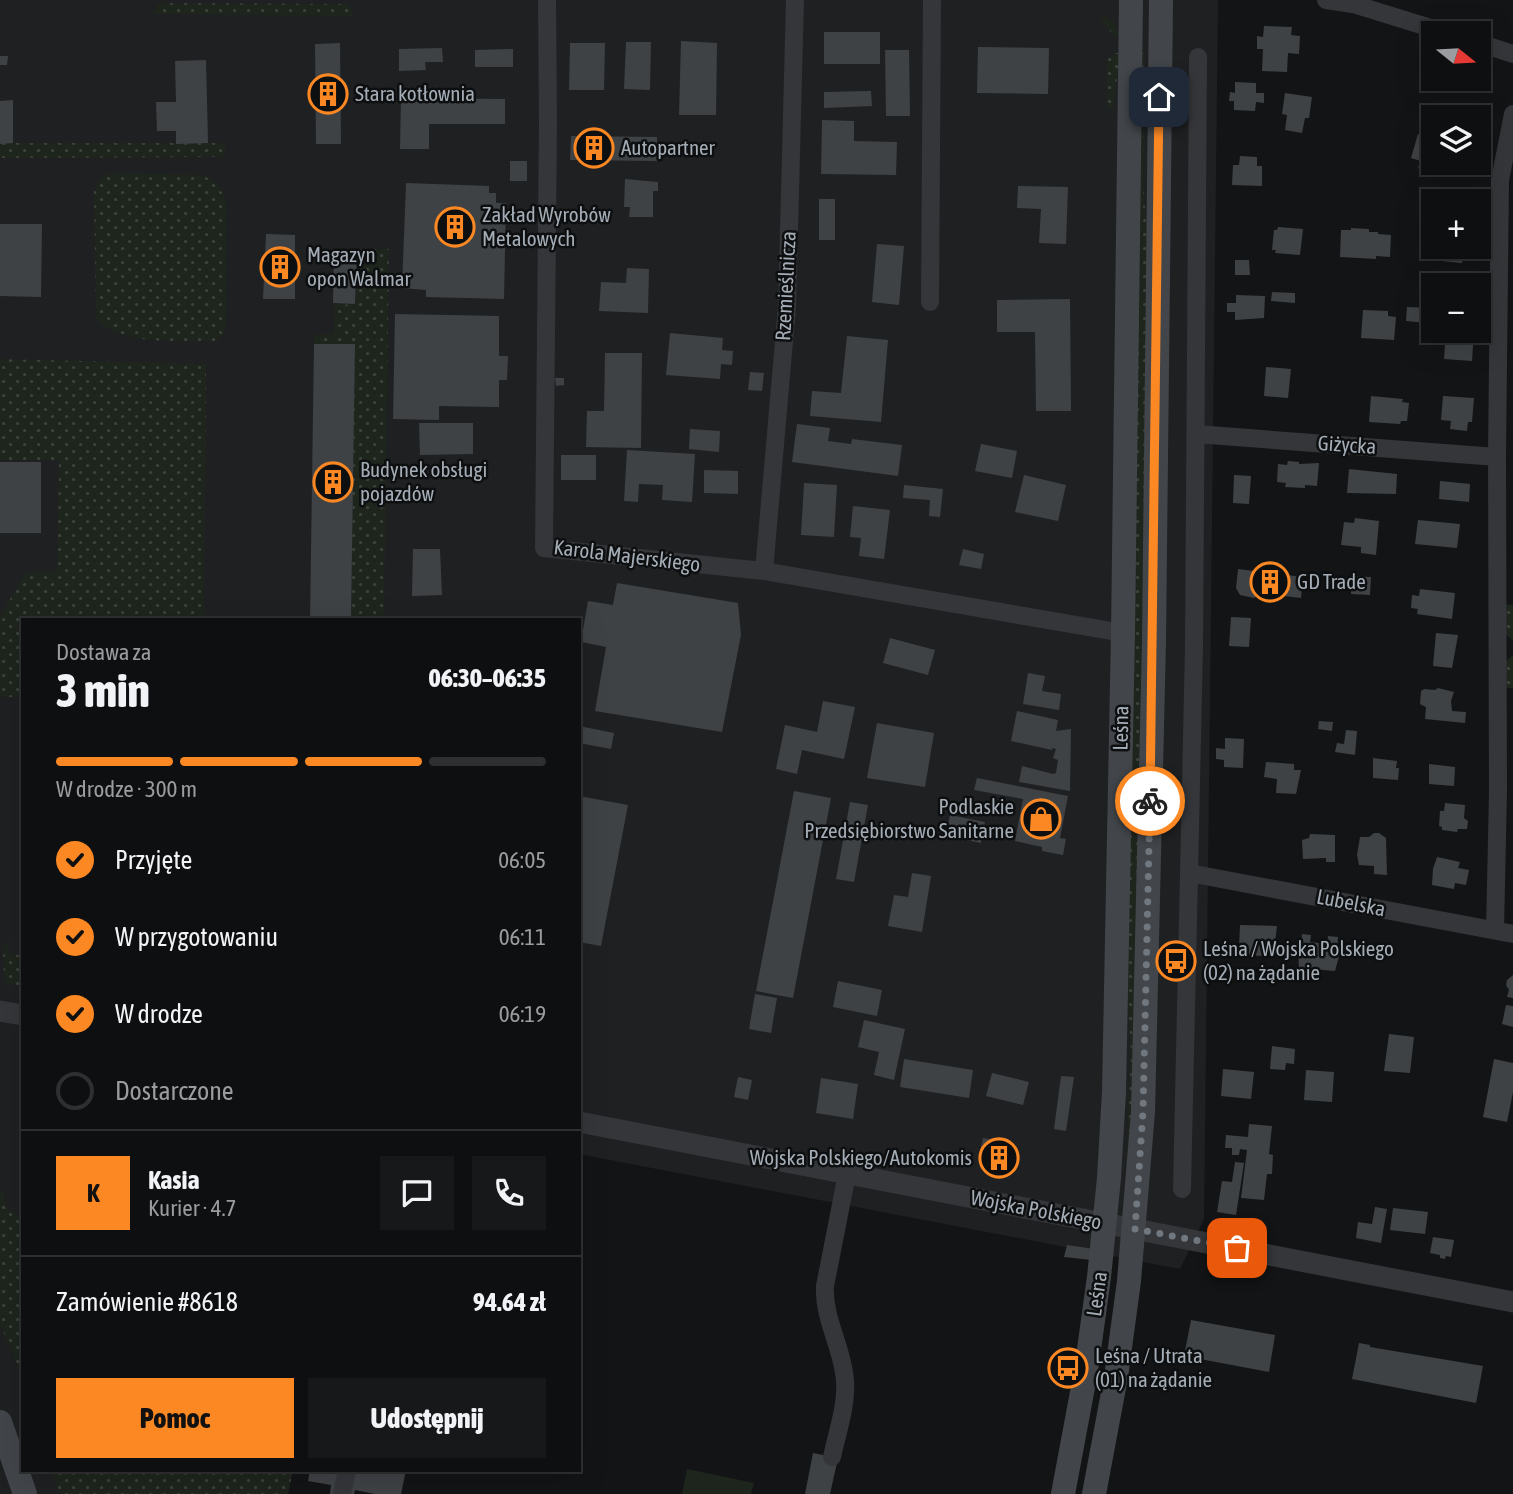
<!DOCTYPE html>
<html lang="pl">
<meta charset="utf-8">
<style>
body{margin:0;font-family:"Asap Condensed",sans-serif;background:#171819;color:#f1f3f6;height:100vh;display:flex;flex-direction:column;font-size:26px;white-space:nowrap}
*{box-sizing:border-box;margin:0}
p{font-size:23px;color:#9b9c9f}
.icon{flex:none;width:38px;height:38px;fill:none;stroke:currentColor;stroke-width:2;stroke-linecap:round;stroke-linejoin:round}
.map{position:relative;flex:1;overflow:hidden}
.sheet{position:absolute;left:21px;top:618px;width:560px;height:854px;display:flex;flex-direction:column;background:#0e0f10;border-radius:0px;box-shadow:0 7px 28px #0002,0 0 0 2px #2e2f30}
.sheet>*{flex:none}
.needle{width:46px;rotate:108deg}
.buttons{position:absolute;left:1421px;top:21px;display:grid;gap:14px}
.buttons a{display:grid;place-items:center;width:70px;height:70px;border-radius:0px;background:#0e0f10;box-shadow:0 7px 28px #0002,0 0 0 2px #2e2f30;font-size:35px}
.pin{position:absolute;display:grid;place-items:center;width:60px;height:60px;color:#fff;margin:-30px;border-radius:14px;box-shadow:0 4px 10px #0006}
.courier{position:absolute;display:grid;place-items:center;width:70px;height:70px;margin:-35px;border:5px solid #fc8824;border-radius:50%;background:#fff;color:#222;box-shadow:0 2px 9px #0007}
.head em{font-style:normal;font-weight:800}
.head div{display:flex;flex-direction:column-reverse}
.head{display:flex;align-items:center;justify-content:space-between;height:119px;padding:0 35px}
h1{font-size:46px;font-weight:800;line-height:52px}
.bar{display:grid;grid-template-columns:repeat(4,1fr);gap:10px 7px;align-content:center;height:84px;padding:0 35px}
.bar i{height:9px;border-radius:5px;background:#2e2f30}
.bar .active{background:#fc8824}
.bar p{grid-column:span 4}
.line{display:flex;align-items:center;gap:18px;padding:0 35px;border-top:2px solid #2e2f30}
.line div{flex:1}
.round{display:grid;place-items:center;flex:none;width:74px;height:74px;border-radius:0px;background:#171819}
ol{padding:0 35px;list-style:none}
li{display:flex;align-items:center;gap:21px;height:77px}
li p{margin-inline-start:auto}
li .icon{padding:7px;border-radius:50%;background:#fc8824;color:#111;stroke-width:4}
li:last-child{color:#9b9c9f}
li i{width:38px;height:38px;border:4px solid #2e2f30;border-radius:50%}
.cta{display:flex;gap:14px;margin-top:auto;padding:14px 35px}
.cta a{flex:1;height:80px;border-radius:0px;background:#fc8824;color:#111;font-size:28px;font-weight:800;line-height:80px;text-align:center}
.cta a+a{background:#171819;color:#f1f3f6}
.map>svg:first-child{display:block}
.built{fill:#1f2022}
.grass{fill:url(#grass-dots)}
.green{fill:#1e251d}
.building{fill:#3f4245}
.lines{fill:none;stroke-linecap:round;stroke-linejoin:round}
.minor{stroke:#34363a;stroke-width:18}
.tertiary{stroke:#34363a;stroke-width:21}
.secondary{stroke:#42464a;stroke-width:24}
.done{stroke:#71777e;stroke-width:7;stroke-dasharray:0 12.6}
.route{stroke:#fc8824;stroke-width:9}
.labels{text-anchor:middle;stroke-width:5;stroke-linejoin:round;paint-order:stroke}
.poi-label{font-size:21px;fill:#a4adb6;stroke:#0e0f10;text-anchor:start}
.street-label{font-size:21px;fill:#a4adb6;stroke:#0e0f10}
</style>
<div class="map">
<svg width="1513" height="1494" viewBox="0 0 1513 1494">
<defs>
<pattern id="grass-dots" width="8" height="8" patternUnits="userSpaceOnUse" patternTransform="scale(1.75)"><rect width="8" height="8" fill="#1e251d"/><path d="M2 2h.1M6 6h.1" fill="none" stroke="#3c423c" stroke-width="1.8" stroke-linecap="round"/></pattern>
</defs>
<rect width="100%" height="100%" fill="#131415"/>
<!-- built -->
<path class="built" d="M0 0H1218L1204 1219 1180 1269 579 1154V620H23V1470H289L284 1494H0Z"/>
<!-- grass -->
<path class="grass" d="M160 3 347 4 353 10 352 16 151 14Z
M1099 12 1113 22 1120 37 1115 36 1106 27Z
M1115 53H1120L1113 109 1107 107V60Z
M1138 53H1144L1143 184 1150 270 1131 1170H1126L1131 1055 1126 957Z
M0 143H225V157L0 158Z
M112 173 202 175 215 182 226 198V326L223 335 214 341C178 340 121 347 96 318L94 190 101 178Z
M357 249H389L384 619H351L355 345 314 344V335L334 334 335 304 356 305Z
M0 359 206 364 204 619 23 620V697H0V616L26 573H57L59 460H0Z
M1504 604 1513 605V641L1505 633Z
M1513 655V688H1505L1506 661Z
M9 942 7 953 23 956V986L6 983 4 978 3 946Z
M0 1187 9 1212 23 1215V1366L19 1368 0 1324Z
M52 1470H293L288 1494H60Z"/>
<!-- green -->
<path class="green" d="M687 1469 754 1483 751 1494H682Z"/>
<!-- building -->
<path class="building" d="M1264 26 1292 27 1291 35 1300 36 1299 54 1288 53 1287 72 1262 71 1263 49H1257V36L1263 37Z
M824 32H880V64H824Z
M681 41 717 43 716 115H679Z
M626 42H651L650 90 624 89Z
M340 43 341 144H316L315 44Z
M570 43H605L604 90H569Z
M978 47 1049 48 1048 94 977 93Z
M442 48 443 62H425L426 70 399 71V49Z
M513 49V67H475V50Z
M885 50H909L910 116H886Z
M0 56H8L7 65H0Z
M206 60 208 143 176 144V131H157L156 102H176L175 61Z
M1235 82 1256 83V93H1264V103L1256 102 1255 111 1234 110V101H1229L1230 92 1235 93Z
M871 91 872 106 824 108V92Z
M1285 93 1312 97 1309 118H1305L1302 133 1285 130 1287 115 1282 114Z
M401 98 505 99V124H429V149H400Z
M13 100V143L0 144V101Z
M822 120 854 121V141L897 142 896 175 821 174Z
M1433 123V163H1453L1450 172 1441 170 1440 175 1418 168 1421 161 1411 158 1418 134 1428 137Z
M571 136 657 137V161L570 160Z
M1240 156 1257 157V166H1262V186L1232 185 1233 165H1239Z
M510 161H527V181H510Z
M625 179 658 182V191H653V217H629L630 207H624Z
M406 183 489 186V193H496V203H506L504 299 426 297V290L402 288Z
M1018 186 1068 187 1066 244 1039 243 1041 209 1017 208Z
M819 199H835V240H819Z
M0 224H42L41 297 0 296Z
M1278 227 1303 229 1300 255 1275 253 1276 250H1272L1274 230H1277Z
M1351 228 1369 229V232H1378V234L1391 235 1390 257 1376 256V259L1340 257 1341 230H1351Z
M266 234 295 235V299H263Z
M877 244 904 246 899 305 872 302Z
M1432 247H1463L1462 263 1431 260Z
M334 253 357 254 355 304 333 303Z
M1235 260H1249L1250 275H1235Z
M627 268 649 269 648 313 599 311 601 282 626 283Z
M1272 292 1295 293V303L1271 301Z
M1236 295 1265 296 1264 318 1235 320V312H1227V303H1236Z
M1070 299 1071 411H1036L1035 332H997V300Z
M1407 307 1429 308 1428 323 1406 321Z
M1363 310 1388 311V316L1396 317 1394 340 1361 338Z
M395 314 499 316V356H508L507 380H499V407L439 406V420L393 419Z
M1446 331H1474L1472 361 1444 359Z
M670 333 723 338 722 350 733 351 732 365 721 364 720 379 666 375Z
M847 336 888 340 881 422 810 416 812 391 841 393Z
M314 344H355L351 620H310Z
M605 353H642L641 448 586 447 587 411H604Z
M1266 367 1291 369 1288 398 1264 396Z
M750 372 764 373 762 391 748 390Z
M555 378H564V385L556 386Z
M1371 396 1403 399 1402 402 1409 403 1407 421H1401L1400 424 1369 422Z
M1443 396 1474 398 1472 422H1468L1467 431 1450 429 1451 421 1441 420Z
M419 423H473V454L420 455Z
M797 424 830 428 828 441 851 444 852 439 902 445 898 476 792 462Z
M690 429 720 431 719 452 689 449Z
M981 444 1017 451 1012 478 975 471Z
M627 450 695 454 692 502 662 500 663 485 639 484 638 502 624 501Z
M561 455H596V480H561Z
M1288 461 1299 462V464L1319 463 1317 486 1305 485V488L1285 487 1286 483 1277 482 1278 464 1287 465Z
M0 462H41V533H0Z
M1349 469 1397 474 1396 494 1347 493Z
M704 470 738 471V494L704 493Z
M1024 475 1066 485 1058 521 1015 512Z
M1234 475 1251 476 1249 504 1233 503Z
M1440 481 1470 484 1469 502 1439 499Z
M804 483 837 485 834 537 801 535Z
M904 485 943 489 940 517 929 516 930 500 903 498Z
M853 506 890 510 884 559 859 556 861 538 850 537Z
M1355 518 1379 521 1376 555 1361 553V547L1341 545 1344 522 1354 523Z
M1418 520 1460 524 1457 548 1415 544Z
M413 549H440L442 595 412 596Z
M963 549 984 554 981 569 959 565Z
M1238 569 1303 577 1301 598 1261 593 1254 598 1240 595 1236 588Z
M1351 576 1371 577 1370 595 1351 594Z
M617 583 738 603 741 635 722 732 595 711 606 647 581 642 588 601 613 605Z
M1420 589 1455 593 1452 619 1417 614 1418 609 1411 608 1412 595 1419 596Z
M1231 617 1251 618 1249 647 1229 646Z
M1436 633 1458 635 1452 668 1433 666Z
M890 638 935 650 928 675 883 663Z
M1028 673 1045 676 1042 691 1061 694 1059 710 1023 704Z
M1438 688 1454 692 1451 701 1452 711 1466 712 1465 723 1425 719 1426 707 1420 704 1421 691 1424 689 1435 690Z
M823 701 855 707 844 759 802 750 797 774 776 769 785 725 817 732Z
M1017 711 1058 720 1056 731 1071 729 1070 791 1019 782 1022 766 1053 774 1056 773 1058 760 1053 758 1056 749 1052 748V750L1011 741Z
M1319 721 1333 722 1332 731 1318 729Z
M877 723 934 733 925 787 867 778Z
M579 726 614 733 611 749 579 743Z
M1346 730 1357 731 1355 755 1335 752 1337 743 1344 744Z
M1225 738 1244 739 1243 768 1224 767V760L1216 759V748L1225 749Z
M1373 758 1397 761 1396 768H1399L1398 780 1373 778Z
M1266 762 1294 764V770H1301L1296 794 1276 793 1277 779 1264 777Z
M1429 764 1455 767 1454 786 1429 784Z
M977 778 1068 796 1060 838 1066 839 1063 855 1042 851V847L1015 841 1023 799 974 790Z
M794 791 831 798 793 998 756 991Z
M579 796 628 805 601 946 579 942Z
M850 802 868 805 854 882 836 879Z
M1445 803 1465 805 1464 818 1468 821 1467 829H1458L1457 832 1442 830V827L1439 826 1440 811H1444Z
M950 815 985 822 981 843 946 836Z
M1374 833H1379L1386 838 1387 875 1374 874V866L1359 865 1357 855 1360 837H1369Z
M1310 834 1335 835V862H1326V858L1303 859 1302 840 1309 838Z
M1437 857 1460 862 1458 868 1469 870 1466 885 1455 883 1454 889 1432 885 1433 869Z
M912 873 931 876 922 932 888 926 894 895 908 897Z
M1240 925 1277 926 1274 952 1262 950V956L1249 955V949L1239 948Z
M1302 934 1311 935 1310 942 1327 944 1328 936 1338 937 1337 953H1340L1335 971 1299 968 1298 950H1301Z
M1513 975V998L1507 997 1509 990 1506 985 1507 980Z
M838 981 882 990 877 1016 833 1007Z
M755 994 777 998 771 1033 749 1029Z
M1506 1005 1513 1006V1027L1502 1024Z
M864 1020 905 1029 894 1080 874 1075 879 1052 858 1047Z
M1389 1034 1414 1037 1410 1073 1384 1071Z
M1272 1046 1295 1049 1294 1064 1286 1063 1285 1070 1270 1069Z
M904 1059 973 1070 969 1098 900 1087Z
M1494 1059 1513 1063V1092L1507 1122 1483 1117Z
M1223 1069 1254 1072 1251 1099 1221 1096Z
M1306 1070 1334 1072 1332 1102 1304 1100Z
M992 1073 1029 1082 1023 1105 986 1096Z
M1061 1076 1074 1077 1066 1131 1054 1129Z
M738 1077 752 1080 748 1100 734 1097Z
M821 1078 858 1084 853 1119 816 1113Z
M1249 1124 1272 1126 1269 1154 1273 1155 1272 1174H1267L1264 1200 1241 1198 1247 1150 1240 1149 1239 1155H1232V1148H1225L1226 1135 1248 1137Z
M983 1138 1015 1144 1009 1171 985 1166 988 1149 981 1147Z
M1235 1162 1244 1163 1236 1215 1217 1212 1222 1181 1232 1182Z
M1375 1207 1387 1209 1381 1243 1356 1238 1358 1222 1372 1224Z
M1393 1208 1428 1212 1425 1234 1390 1230Z
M1433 1237 1454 1240 1451 1257 1446 1256 1445 1259 1440 1258V1255L1430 1253Z
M1067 1245 1094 1249 1092 1260 1064 1257Z
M1191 1320 1275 1335 1269 1372 1184 1356Z
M1359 1343 1370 1345V1347L1483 1366 1476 1403 1352 1379Z
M813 1453 838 1458 830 1494H805Z
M310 1470H406L401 1494H375L355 1490 354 1494H330L331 1485 308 1481Z"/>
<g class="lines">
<!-- minor -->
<path class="minor" d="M547 0 548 121 544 548 764 571 1123 633
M1326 0 1353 4 1447 33
M1479 43 1513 54
M930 302 932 0
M1196 434 1497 457
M764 571 787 307 795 0
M1189 873 1513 934
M1495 930 1498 792 1497 457 1500 180 1513 114
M1182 1189 1194 648 1198 57
M832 1457C837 1433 847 1405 845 1381 843 1348 823 1319 825 1286L847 1174
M342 1494 347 1470"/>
<!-- tertiary -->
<path class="tertiary" d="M0 1011 23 1015
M579 1122 1513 1302"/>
<!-- secondary -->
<path class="secondary" d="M0 1422 25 1494
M1063 1494 1086 1371 1099 1277 1109 1178 1114 1092 1123 633 1131 0
M1094 1494 1116 1377 1129 1281 1143 1112 1154 641 1161 0"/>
</g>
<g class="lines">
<!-- done -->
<path class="done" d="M1150 801 1143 1112 1135 1229 1237 1248"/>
<!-- route -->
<path class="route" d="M1150 801 1159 97"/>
</g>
<!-- icons -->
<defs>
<g id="building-ring" transform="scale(2.0125)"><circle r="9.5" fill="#0e0f10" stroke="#fc8824" stroke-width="1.5"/><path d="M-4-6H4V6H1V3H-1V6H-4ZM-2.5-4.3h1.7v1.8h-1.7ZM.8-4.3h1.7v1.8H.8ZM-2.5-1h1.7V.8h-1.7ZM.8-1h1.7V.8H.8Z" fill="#fc8824"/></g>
<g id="shop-ring" transform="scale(2.0125)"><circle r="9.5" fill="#0e0f10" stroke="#fc8824" stroke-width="1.5"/><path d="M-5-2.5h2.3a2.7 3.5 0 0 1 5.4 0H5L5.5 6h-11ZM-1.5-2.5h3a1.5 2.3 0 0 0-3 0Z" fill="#fc8824"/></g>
<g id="bus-ring" transform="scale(2.0125)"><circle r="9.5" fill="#0e0f10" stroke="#fc8824" stroke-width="1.5"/><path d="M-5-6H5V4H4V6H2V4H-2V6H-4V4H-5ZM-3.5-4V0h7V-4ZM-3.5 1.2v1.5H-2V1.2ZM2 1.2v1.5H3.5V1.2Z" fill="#fc8824"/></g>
</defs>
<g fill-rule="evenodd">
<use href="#building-ring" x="328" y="94"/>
<use href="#building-ring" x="594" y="148"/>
<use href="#building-ring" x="455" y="227"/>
<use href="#building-ring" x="280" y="267"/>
<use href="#building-ring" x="333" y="482"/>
<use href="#building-ring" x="1270" y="582"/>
<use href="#shop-ring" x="1041" y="819"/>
<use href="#bus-ring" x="1176" y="961"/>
<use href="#building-ring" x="999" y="1158"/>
<use href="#bus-ring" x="1068" y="1368"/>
</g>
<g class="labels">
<!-- poi labels -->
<g class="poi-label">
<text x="355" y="101">Stara kotłownia</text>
<text x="621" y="155">Autopartner</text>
<text x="482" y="222">Zakład Wyrobów<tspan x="482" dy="24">Metalowych</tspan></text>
<text x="307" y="262">Magazyn<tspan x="307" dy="24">opon Walmar</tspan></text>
<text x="360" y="477">Budynek obsługi<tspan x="360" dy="24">pojazdów</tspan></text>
<text x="1297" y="589">GD Trade</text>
<text x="1014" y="814" text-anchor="end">Podlaskie<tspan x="1014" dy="24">Przedsiębiorstwo Sanitarne</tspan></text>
<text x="1203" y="956">Leśna / Wojska Polskiego<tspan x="1203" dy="24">(02) na żądanie</tspan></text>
<text x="972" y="1165" text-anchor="end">Wojska Polskiego/Autokomis</text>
<text x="1095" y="1363">Leśna / Utrata<tspan x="1095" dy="24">(01) na żądanie</tspan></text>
</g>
<!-- street labels -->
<g class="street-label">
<text transform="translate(786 286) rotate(-87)" y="7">Rzemieślnicza</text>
<text transform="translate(1347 445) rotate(4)" y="7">Giżycka</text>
<text transform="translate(627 556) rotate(7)" y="7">Karola Majerskiego</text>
<text transform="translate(1121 728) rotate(-89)" y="7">Leśna</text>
<text transform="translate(1351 903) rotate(11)" y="7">Lubelska</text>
<text transform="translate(1036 1210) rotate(11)" y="7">Wojska Polskiego</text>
<text transform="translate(1097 1294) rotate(-82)" y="7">Leśna</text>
</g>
</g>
</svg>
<div class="buttons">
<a><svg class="needle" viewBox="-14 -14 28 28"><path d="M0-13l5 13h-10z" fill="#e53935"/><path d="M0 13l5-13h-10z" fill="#9b9c9f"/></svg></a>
<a><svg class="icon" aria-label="layers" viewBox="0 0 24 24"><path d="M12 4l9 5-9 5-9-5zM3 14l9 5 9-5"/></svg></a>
<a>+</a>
<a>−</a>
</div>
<div class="pin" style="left:1237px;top:1248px;background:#ea580c"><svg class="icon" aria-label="bag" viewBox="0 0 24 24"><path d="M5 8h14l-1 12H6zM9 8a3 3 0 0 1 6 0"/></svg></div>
<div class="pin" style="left:1159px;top:97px;background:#1f2937"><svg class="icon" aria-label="home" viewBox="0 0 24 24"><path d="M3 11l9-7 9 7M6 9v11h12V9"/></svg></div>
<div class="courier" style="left:1150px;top:801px"><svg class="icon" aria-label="bike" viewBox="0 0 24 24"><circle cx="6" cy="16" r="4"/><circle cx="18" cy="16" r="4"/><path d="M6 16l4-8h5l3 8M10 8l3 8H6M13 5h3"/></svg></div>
<section class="sheet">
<div class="head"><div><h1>3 min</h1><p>Dostawa za</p></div><em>06:30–06:35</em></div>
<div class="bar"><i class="active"></i><i class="active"></i><i class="active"></i><i></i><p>W drodze · 300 m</p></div>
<ol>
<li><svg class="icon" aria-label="check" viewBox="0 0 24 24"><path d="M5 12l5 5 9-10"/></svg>Przyjęte<p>06:05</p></li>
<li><svg class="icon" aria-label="check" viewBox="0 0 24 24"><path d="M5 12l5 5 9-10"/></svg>W przygotowaniu<p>06:11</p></li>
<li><svg class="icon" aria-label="check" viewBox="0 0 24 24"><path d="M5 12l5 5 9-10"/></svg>W drodze<p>06:19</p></li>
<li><i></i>Dostarczone</li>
</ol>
<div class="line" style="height:126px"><b class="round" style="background:#fc8824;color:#111">K</b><div><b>Kasia</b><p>Kurier · 4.7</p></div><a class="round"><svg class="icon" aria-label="chat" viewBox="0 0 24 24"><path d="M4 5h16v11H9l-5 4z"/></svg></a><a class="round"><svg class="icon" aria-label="phone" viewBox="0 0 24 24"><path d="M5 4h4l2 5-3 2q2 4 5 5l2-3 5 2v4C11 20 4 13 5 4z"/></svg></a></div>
<div class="line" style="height:91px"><div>Zamówienie #8618</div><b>94.64 zł</b></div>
<div class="cta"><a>Pomoc</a><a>Udostępnij</a></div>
</section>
</div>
